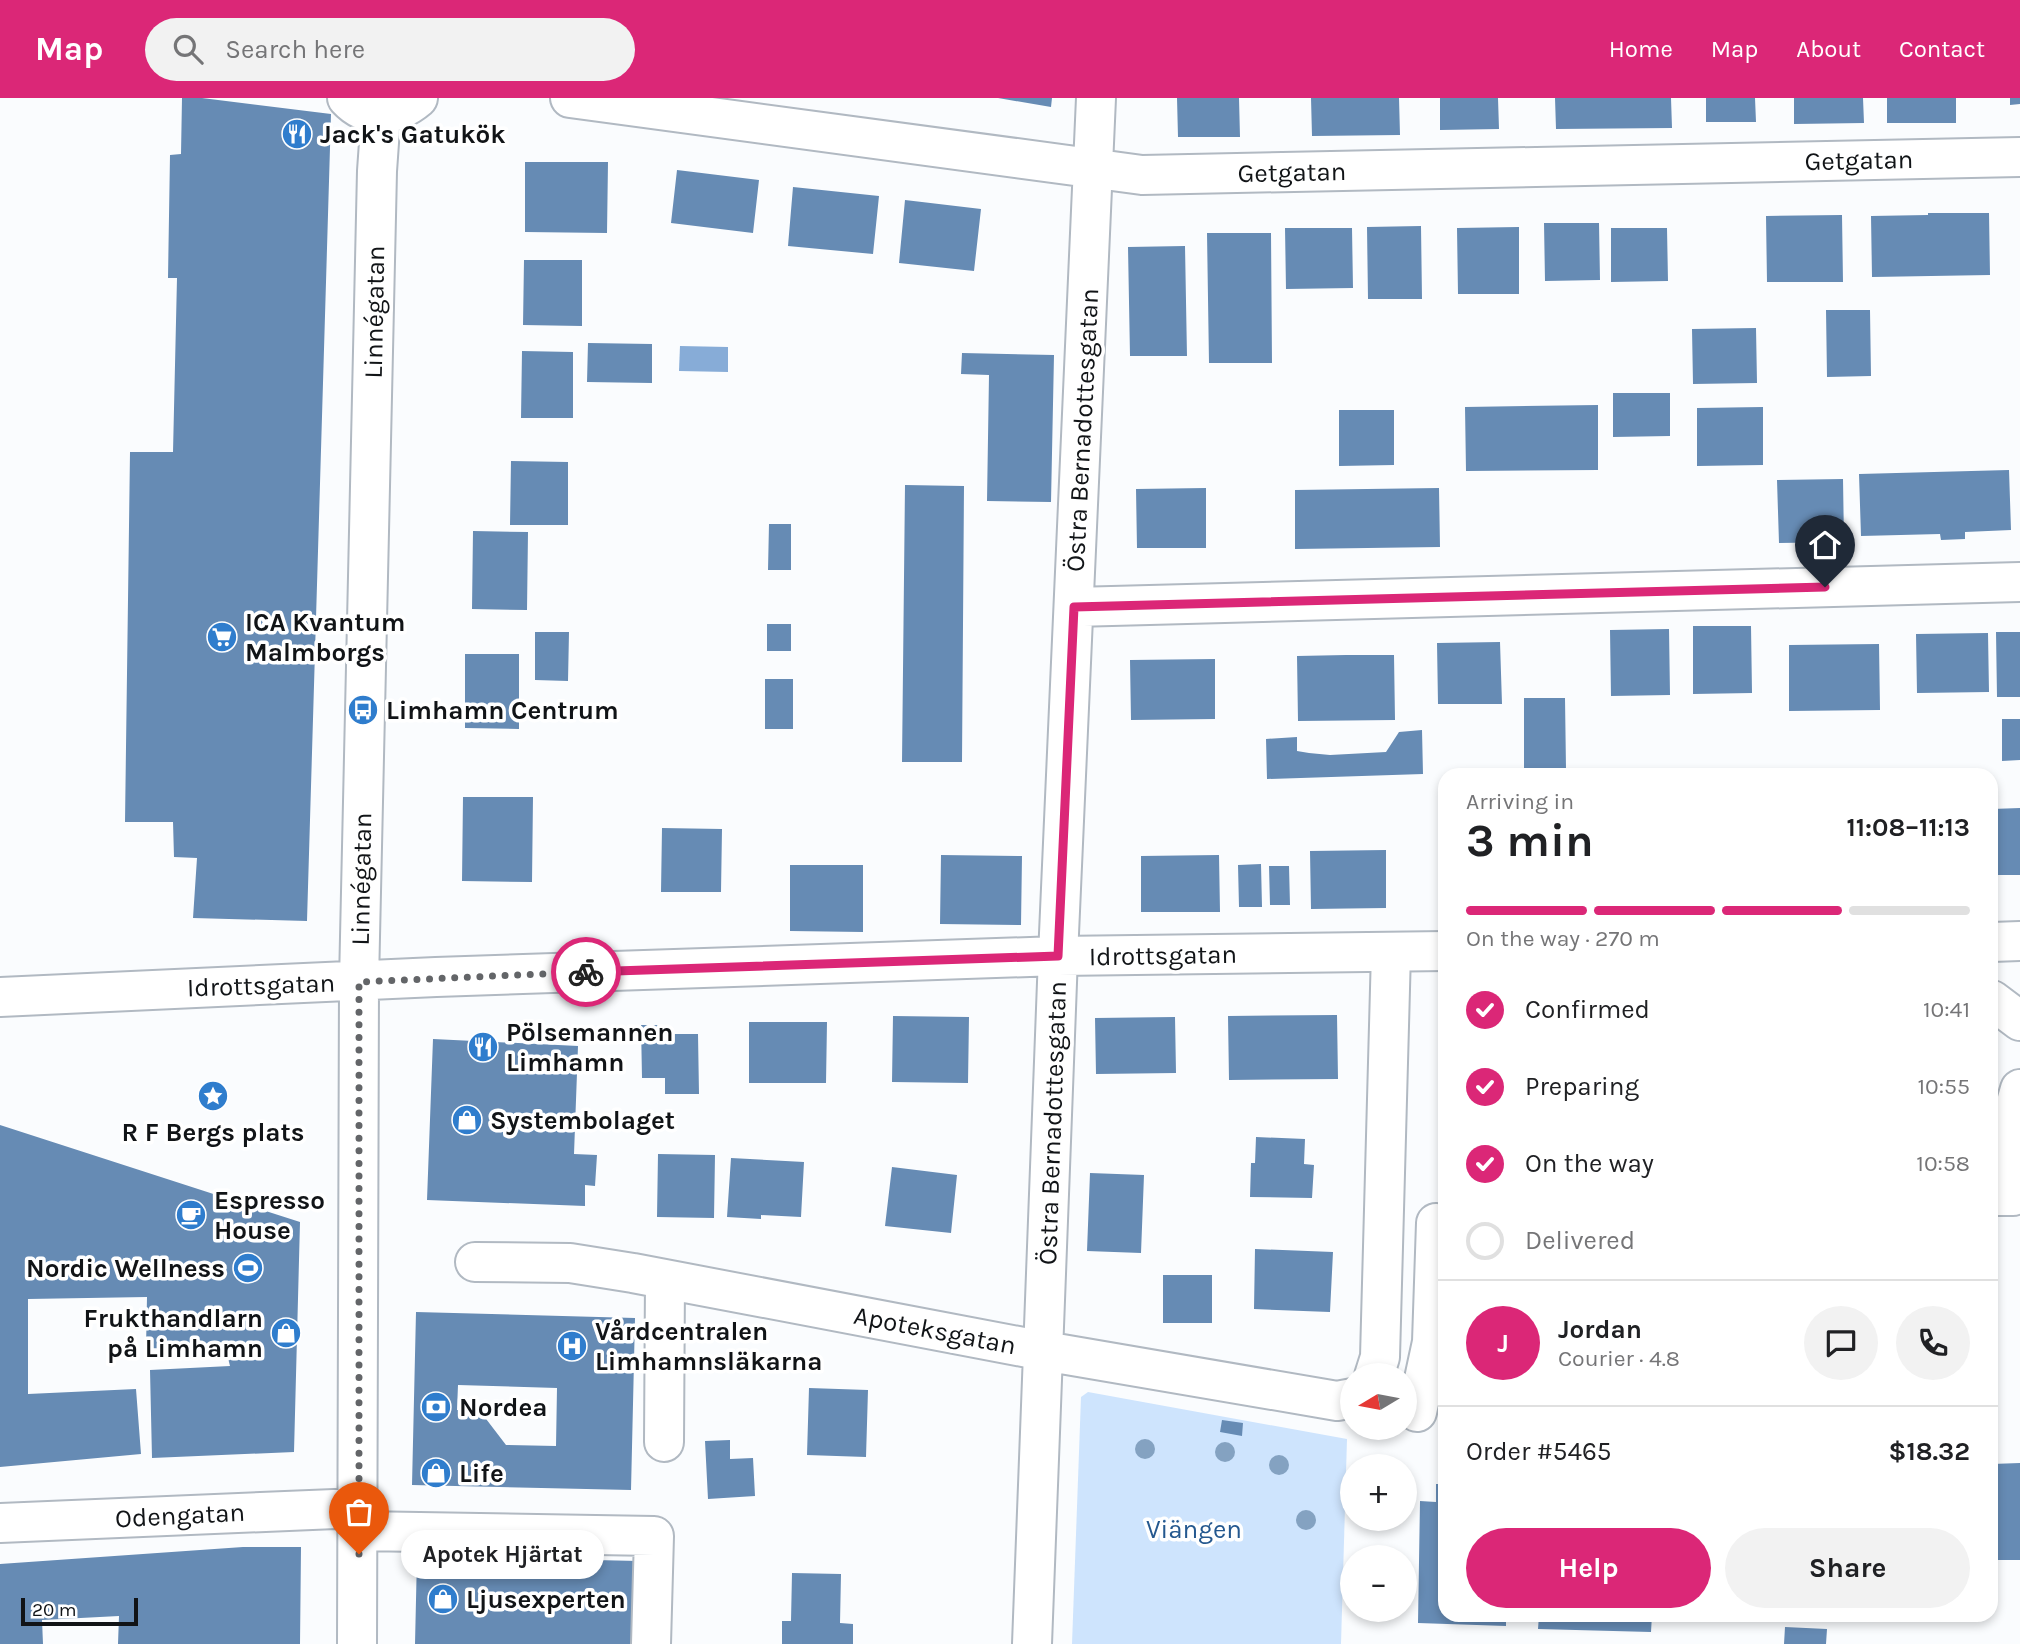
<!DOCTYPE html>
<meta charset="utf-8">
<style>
body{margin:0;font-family:Karla,sans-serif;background:#f2f2f2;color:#202124;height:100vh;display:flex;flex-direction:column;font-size:26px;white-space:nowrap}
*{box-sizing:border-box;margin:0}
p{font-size:23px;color:#757577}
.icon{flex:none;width:38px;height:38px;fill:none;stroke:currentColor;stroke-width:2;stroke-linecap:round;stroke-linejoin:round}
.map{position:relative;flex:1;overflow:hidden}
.sheet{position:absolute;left:1438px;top:670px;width:560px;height:854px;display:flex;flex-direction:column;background:#fff;border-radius:21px;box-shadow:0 4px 10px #0003}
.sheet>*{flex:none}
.needle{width:46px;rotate:260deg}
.tools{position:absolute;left:1340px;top:1265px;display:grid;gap:14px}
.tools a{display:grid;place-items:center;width:77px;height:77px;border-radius:50%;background:#fff;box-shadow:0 4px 10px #0003;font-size:35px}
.scale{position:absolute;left:21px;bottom:18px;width:117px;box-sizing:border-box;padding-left:7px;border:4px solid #111417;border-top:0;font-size:19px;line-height:24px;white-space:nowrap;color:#111417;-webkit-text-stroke:5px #fff;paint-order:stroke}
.pin{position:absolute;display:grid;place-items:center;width:60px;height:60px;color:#fff;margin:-72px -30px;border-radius:50% 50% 50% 0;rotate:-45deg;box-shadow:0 0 7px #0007}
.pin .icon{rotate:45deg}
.courier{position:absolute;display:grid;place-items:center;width:70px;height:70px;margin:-35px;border:5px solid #db2777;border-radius:50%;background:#fff;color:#222;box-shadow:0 2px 9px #0007}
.bubble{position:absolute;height:49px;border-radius:24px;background:#fff;box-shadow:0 4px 10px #0003;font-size:23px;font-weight:700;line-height:49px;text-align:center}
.summary em{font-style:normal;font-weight:700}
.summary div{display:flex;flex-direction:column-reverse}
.summary{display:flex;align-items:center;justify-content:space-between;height:119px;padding:0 28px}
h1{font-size:46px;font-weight:700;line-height:52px}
.bar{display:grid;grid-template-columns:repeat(4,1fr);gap:10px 7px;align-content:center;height:84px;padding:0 28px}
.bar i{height:9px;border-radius:5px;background:#e0e0e0}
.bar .active{background:#db2777}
.bar p{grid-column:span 4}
.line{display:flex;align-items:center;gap:18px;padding:0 28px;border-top:2px solid #e0e0e0}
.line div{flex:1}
.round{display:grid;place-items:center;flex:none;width:74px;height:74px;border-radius:37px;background:#f2f2f2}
ol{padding:0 28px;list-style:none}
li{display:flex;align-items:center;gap:21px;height:77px}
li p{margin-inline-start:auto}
li .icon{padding:7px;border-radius:50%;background:#db2777;color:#fff;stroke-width:4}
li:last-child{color:#757577}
li i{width:38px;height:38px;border:4px solid #e0e0e0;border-radius:50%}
.action{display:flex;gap:14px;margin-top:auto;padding:14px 28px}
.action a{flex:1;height:80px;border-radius:42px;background:#db2777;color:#fff;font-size:28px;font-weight:700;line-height:80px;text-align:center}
.action a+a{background:#f2f2f2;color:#202124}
header{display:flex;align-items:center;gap:42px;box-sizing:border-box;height:98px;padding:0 35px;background:#db2777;color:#fff}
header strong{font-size:33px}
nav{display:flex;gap:38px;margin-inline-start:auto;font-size:24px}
.search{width:490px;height:63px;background:#f2f2f2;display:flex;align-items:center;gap:18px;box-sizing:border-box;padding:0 24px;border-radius:38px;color:#757577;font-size:26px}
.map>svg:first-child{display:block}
.green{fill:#cee4fd}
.water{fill:#87acd7}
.building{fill:#668bb4;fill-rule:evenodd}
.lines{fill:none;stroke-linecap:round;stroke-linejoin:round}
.minor-casing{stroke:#b1b9c2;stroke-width:42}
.minor{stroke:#fff;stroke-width:38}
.tree{fill:#84a2c1}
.done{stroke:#636568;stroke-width:7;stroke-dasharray:0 12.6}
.route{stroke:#db2777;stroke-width:9}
.labels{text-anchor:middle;stroke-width:7;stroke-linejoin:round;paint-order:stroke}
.poi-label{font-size:26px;font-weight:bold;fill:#111417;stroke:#fff;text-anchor:start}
.street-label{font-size:26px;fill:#111417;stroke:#fff}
.park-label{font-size:26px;fill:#24588f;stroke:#fff}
</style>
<header>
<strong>Map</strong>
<div class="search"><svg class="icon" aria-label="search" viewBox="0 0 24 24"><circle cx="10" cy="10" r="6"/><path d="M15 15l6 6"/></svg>Search here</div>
<nav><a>Home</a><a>Map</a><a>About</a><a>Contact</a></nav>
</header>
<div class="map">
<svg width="2020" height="1546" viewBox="0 0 2020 1546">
<rect width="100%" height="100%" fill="#fafcfe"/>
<!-- green -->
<path class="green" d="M1088 1294 1347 1341 1341 1546H1072L1081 1299Z"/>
<!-- water -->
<path class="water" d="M680 248 728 249V274L679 273Z"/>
<!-- building -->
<path class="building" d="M182 0H202L331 16 307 823 193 820 197 760 174 759 173 724H125L130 354H173L177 180H168L170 57 181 56Z
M998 0H1052L1051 9Z
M1177 0H1239L1240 39H1178Z
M1311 0H1399L1400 37 1312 38Z
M1440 0H1498L1499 31 1440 32Z
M1555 0H1671L1672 30 1556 31Z
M1706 0H1755L1756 24H1706Z
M1794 0H1863L1864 25 1794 26Z
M1887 0H1956V25H1887Z
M2010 0H2020V6L2010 7Z
M525 64H608L607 135 525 134Z
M677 72 759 82 753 135 671 125Z
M793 89 879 98 873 156 788 148Z
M905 102 981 111 974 173 899 165Z
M1928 115H1989L1990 177 1872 179 1871 118 1928 117Z
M1842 117 1843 184H1767L1766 118Z
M1544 125H1599L1600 182 1545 183Z
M1421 128 1422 201H1368L1367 129Z
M1519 129V196H1458L1457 130Z
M1285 130H1352L1353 190 1286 191Z
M1611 130H1667L1668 183 1611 184Z
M1207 135H1271L1272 265H1209Z
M1185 148 1187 258H1130L1128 149Z
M524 162H582V228L523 227Z
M1826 212H1870L1871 278 1827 279Z
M1756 230 1757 285 1693 286 1692 231Z
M588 245 652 246V285L587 284Z
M522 253 573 254V320H521Z
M962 255 1054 257 1051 404 987 403 989 277 961 276Z
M1613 295H1670V338L1613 339Z
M1598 307V372L1466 373 1465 309Z
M1763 309V367L1697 368V310Z
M1339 312H1394V367L1339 368Z
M511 363 568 364V427H510Z
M2009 372 2011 432 1965 434V441L1941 442 1940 436 1861 438 1859 376Z
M1843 381 1844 444 1779 445 1777 382Z
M905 387 964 388 962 664H902Z
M1206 390V450H1137L1136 391Z
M1439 390 1440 449 1295 451V392Z
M769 426H791V472H768Z
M473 433 528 434 527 512 472 511Z
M767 526H791V553H767Z
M1693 528H1751L1752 595 1693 596Z
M1669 531 1670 597 1611 598 1610 532Z
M535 534H569L568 583 535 582Z
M1996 534H2020V599H1997Z
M1988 535 1989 594 1917 595 1916 536Z
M1500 544 1502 606H1438L1437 545Z
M1879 546 1880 612 1789 613V547Z
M465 556H519V631L465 630Z
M1346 557H1394L1395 622 1298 623 1297 558Z
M1215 561V621L1131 622 1130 562Z
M765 581H793V631H765Z
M1524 600H1565L1566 671 1524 672Z
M2002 621H2020V662L2002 663Z
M1422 632 1423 676 1267 681 1266 641 1297 639V653L1309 655 1330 657 1386 654 1399 634Z
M1592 672H1619V677H1592Z
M1736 673H1770V677H1736Z
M463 699H533L532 784 462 783Z
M2020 710V777H1992V711Z
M662 730 722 731 721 794H661Z
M1386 752V810L1311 811 1310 753Z
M941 757 1022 758 1021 827 940 826Z
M1219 757 1220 814H1141V758Z
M1261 766 1262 809H1239L1238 767Z
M790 767H863V834L790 833Z
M1269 768H1289L1290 807H1270Z
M1337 917 1338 981 1229 982 1228 918Z
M893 918 969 919 968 985 892 984Z
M1175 919 1176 975 1096 976 1095 920Z
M749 924H827L826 985H749Z
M641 927H666L667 936H698L699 996H665V980H642Z
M1992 929H1998L1993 954H1992Z
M433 941 578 948 574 1056 597 1057 595 1088 585 1087V1108L427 1102Z
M1992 980 1999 1006 1992 1007Z
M0 1027 300 1124 294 1354 152 1360 150 1272 230 1268 226 1252 146 1250 147 1199 28 1201V1296L136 1291 141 1356 0 1369Z
M1256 1039 1305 1041 1304 1066 1314 1067 1312 1100 1250 1099 1251 1065H1255Z
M658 1056 715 1057 714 1120 657 1119Z
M731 1060 804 1064 801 1119 761 1117V1121L727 1119Z
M892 1069 957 1077 951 1135 885 1128Z
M1090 1075 1144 1077 1141 1155 1087 1153Z
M1255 1151 1333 1154 1330 1214 1254 1211Z
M1163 1177H1212V1225H1163Z
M416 1214 635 1220 631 1392 412 1387ZM458 1287 557 1290 556 1348 506 1347 480 1313 457 1312Z
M809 1290 868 1292 866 1359 807 1357Z
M1222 1322 1243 1325 1242 1338 1220 1334Z
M730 1342V1361L753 1360 755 1398 708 1401 705 1343Z
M2020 1365V1462H1992V1366Z
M1436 1386H1446V1517H1506V1528L1418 1525 1420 1403 1436 1404Z
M243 1449H301L300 1546H118L119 1518 42 1522 43 1546H0V1466Z
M417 1458 638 1463 636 1546H415Z
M792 1475 841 1476 840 1525 853 1526V1546H782V1523H791Z
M1539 1517H1652L1651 1534 1538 1531Z
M1785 1529 1827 1531 1826 1546H1784Z"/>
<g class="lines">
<!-- minor casing -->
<g class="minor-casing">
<path id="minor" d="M347 0C367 22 397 18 418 0
M570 0 1142 77 2020 59
M1074 509 2020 484
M1992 844 2020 843
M0 899 436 879 1058 858 1446 853
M1992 902 2020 923
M1992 1098H2013L2014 1012 2020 991
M475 1164 570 1165 633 1175 1044 1253 1337 1303 1353 1300
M1374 1278 1380 1259 1391 854
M1417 1314 1432 1244 1436 1125
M664 1344 665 1181
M0 1425 359 1410
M359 1433 654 1438 651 1546
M357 1546 359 884 377 73 381 16
M1032 1546 1058 858 1096 0"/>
</g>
<!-- minor -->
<use href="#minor" class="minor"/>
</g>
<!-- trees -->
<g class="tree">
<circle cx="1145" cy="1351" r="10"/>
<circle cx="1225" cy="1354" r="10"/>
<circle cx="1279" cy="1367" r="10"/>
<circle cx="1306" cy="1422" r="10"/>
</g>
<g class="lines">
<!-- done -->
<path class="done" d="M359 1456V884L586 874"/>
<!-- route -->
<path class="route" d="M586 874 1058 858 1074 509 1825 489"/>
</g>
<!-- icons -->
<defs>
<g id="restaurant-disc" transform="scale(1.575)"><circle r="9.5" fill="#2f7dcd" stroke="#fff"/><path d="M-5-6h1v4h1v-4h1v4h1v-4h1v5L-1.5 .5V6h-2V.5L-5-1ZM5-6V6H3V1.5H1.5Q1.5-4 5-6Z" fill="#fff"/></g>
<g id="supermarket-disc" transform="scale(1.575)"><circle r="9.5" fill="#2f7dcd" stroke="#fff"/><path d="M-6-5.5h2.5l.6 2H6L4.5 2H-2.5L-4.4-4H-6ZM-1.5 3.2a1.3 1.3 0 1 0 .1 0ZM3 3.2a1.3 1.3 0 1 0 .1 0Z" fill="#fff"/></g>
<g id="bus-disc" transform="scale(1.575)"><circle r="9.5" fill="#2f7dcd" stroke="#fff"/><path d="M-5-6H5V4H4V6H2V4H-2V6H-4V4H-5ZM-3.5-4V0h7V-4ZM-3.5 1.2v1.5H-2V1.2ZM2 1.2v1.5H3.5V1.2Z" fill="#fff"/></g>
<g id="sight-disc" transform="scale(1.575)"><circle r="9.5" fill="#2f7dcd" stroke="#fff"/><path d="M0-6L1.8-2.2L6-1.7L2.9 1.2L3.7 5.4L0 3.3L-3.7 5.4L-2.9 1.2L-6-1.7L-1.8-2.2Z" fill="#fff"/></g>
<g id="shop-disc" transform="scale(1.575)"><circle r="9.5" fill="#2f7dcd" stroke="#fff"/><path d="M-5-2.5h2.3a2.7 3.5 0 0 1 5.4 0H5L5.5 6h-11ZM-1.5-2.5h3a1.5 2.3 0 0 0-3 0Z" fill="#fff"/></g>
<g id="cafe-disc" transform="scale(1.575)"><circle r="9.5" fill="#2f7dcd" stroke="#fff"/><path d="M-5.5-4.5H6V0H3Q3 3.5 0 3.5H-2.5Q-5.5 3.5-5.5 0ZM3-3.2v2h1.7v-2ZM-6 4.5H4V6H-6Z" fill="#fff"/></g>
<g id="stadium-disc" transform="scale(1.575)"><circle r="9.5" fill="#2f7dcd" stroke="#fff"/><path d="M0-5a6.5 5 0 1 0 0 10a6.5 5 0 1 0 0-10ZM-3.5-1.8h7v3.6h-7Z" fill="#fff"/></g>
<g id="hospital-disc" transform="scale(1.575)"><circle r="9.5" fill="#2f7dcd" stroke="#fff"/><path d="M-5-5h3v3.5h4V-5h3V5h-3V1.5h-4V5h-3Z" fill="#fff"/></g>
<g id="bank-disc" transform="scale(1.575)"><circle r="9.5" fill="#2f7dcd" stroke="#fff"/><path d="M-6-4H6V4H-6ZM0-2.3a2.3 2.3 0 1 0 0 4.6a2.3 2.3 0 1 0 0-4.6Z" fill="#fff"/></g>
</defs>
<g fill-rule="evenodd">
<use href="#restaurant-disc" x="297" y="36"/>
<use href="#supermarket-disc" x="222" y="539"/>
<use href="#bus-disc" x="363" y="612"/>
<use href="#restaurant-disc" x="483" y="949"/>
<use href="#sight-disc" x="213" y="998"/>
<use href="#shop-disc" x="467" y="1022"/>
<use href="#cafe-disc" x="191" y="1117"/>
<use href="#stadium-disc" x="248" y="1170"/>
<use href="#shop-disc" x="286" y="1235"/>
<use href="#hospital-disc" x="572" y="1248"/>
<use href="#bank-disc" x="436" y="1309"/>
<use href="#shop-disc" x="436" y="1375"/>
<use href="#shop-disc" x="443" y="1501"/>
</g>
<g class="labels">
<!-- poi labels -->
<g class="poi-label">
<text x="320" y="45">Jack's Gatukök</text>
<text x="245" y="533">ICA Kvantum<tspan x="245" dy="30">Malmborgs</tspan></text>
<text x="386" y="621">Limhamn Centrum</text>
<text x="506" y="943">Pölsemannen<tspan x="506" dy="30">Limhamn</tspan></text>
<text x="490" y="1031">Systembolaget</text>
<text x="213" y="1043" text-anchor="middle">R F Bergs plats</text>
<text x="214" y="1111">Espresso<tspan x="214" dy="30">House</tspan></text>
<text x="225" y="1179" text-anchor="end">Nordic Wellness</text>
<text x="263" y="1229" text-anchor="end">Frukthandlarn<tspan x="263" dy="30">på Limhamn</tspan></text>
<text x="595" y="1242">Vårdcentralen<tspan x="595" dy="30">Limhamnsläkarna</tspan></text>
<text x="459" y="1318">Nordea</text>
<text x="459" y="1384">Life</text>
<text x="466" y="1510">Ljusexperten</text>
</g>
<!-- street labels -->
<g class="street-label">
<text transform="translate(1859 62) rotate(-1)" y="9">Getgatan</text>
<text transform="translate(1292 74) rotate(-1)" y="9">Getgatan</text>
<text transform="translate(374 214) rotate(-89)" y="9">Linnégatan</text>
<text transform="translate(1082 332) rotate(-87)" y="9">Östra Bernadottesgatan</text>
<text transform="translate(361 781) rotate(-89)" y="9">Linnégatan</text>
<text transform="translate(1163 857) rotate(-1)" y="9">Idrottsgatan</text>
<text transform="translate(261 887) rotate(-2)" y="9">Idrottsgatan</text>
<text transform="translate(1052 1025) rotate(-88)" y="9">Östra Bernadottesgatan</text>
<text transform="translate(935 1232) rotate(11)" y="9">Apoteksgatan</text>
<text transform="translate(180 1417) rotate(-3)" y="9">Odengatan</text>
</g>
<!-- park labels -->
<g class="park-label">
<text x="1194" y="1440">Viängen</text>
</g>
</g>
</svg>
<div class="tools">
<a><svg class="needle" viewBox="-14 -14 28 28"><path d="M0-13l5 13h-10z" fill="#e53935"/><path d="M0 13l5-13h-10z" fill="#757577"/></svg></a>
<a>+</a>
<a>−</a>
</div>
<div class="scale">20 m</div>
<div class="pin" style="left:359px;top:1456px;background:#ea580c"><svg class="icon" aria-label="bag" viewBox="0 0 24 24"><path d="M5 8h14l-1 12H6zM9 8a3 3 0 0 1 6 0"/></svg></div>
<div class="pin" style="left:1825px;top:489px;background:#1f2937"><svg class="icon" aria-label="home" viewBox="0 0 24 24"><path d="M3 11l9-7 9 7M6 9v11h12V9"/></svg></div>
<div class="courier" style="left:586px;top:874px"><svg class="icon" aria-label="bike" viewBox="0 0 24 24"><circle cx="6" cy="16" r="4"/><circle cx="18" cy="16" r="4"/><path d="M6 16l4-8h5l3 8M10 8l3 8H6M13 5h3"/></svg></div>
<div class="bubble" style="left:401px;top:1432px;width:203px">Apotek Hjärtat</div>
<section class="sheet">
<div class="summary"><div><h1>3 min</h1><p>Arriving in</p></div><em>11:08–11:13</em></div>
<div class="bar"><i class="active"></i><i class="active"></i><i class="active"></i><i></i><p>On the way · 270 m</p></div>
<ol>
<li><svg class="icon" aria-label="check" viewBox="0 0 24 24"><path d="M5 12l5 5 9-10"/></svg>Confirmed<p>10:41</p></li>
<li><svg class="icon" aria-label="check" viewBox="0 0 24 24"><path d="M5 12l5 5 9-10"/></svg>Preparing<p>10:55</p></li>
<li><svg class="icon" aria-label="check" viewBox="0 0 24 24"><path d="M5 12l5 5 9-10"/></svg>On the way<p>10:58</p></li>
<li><i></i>Delivered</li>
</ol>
<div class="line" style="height:126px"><b class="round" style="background:#db2777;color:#fff">J</b><div><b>Jordan</b><p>Courier · 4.8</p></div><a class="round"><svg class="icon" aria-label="chat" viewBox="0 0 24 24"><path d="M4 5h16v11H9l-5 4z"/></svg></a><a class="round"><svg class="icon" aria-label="phone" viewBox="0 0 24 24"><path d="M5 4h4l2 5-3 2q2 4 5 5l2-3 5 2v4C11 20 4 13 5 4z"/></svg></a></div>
<div class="line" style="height:91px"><div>Order #5465</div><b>$18.32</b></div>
<div class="action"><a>Help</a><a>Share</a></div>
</section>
</div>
